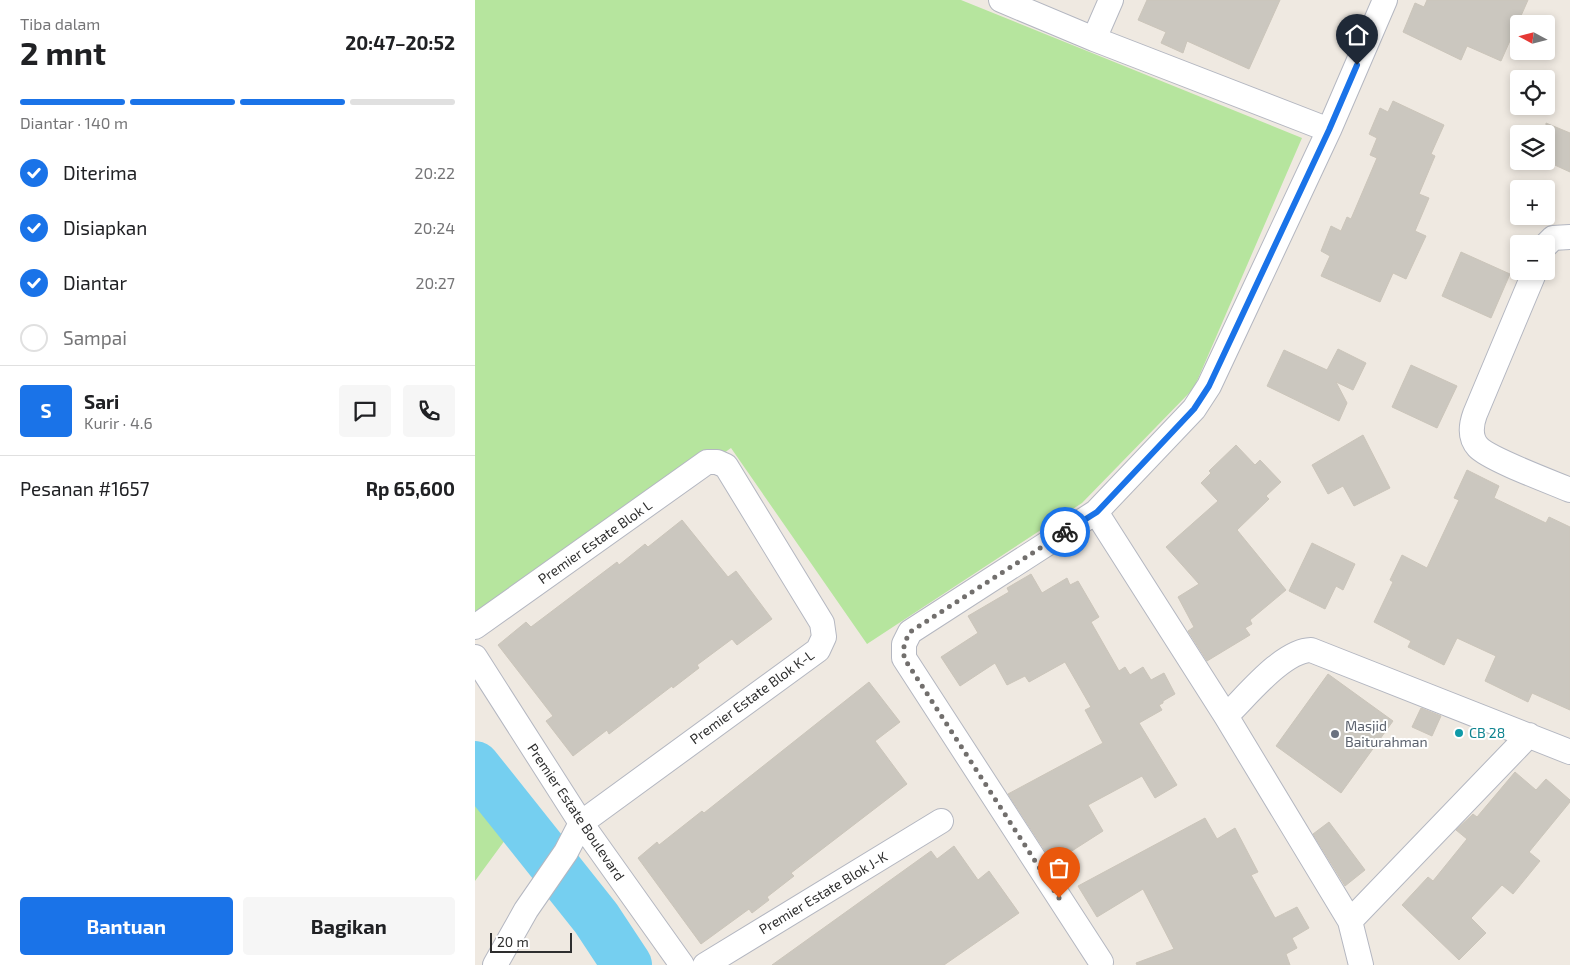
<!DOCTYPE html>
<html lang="id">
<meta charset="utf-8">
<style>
body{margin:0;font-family:"Exo 2",sans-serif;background:#f6f6f6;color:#202124;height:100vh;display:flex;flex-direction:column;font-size:19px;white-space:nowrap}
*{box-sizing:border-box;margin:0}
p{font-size:16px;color:#757577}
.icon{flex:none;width:28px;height:28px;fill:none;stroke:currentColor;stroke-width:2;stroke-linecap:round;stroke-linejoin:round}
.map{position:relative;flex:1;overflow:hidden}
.sheet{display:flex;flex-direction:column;background:#fff;width:475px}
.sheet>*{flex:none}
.needle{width:32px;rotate:277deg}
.controls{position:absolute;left:1035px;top:15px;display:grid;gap:10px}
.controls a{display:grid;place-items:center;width:45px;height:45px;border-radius:5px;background:#fff;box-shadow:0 2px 8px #0003;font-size:25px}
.scale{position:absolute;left:15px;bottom:12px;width:82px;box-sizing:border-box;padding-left:5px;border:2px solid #2e2e2e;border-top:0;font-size:14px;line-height:18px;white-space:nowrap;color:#2e2e2e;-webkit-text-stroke:4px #fff;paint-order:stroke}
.pin{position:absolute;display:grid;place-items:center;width:42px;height:42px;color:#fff;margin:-51px -21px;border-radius:50% 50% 50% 0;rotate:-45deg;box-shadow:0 0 5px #0007}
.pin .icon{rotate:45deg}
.courier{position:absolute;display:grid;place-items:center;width:50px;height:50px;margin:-25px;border:4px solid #1a73e8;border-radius:50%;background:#fff;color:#222;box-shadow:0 1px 6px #0007}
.summary em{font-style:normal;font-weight:700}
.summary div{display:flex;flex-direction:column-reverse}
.summary{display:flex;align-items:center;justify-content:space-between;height:85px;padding:0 20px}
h1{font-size:32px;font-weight:700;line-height:38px}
.bar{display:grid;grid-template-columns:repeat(4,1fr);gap:8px 5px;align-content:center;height:60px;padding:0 20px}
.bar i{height:6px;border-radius:4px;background:#e0e0e0}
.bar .selected{background:#1a73e8}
.bar p{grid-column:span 4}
.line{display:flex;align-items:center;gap:12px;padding:0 20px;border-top:1px solid #e0e0e0}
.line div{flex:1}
.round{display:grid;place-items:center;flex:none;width:52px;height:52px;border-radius:5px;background:#f6f6f6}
ol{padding:0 20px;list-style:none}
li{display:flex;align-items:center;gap:15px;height:55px}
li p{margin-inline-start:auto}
li .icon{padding:5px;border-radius:50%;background:#1a73e8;color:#fff;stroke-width:4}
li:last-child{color:#757577}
li i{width:28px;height:28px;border:2px solid #e0e0e0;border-radius:50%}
.action{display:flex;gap:10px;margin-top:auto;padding:10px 20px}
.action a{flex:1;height:58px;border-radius:5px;background:#1a73e8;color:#fff;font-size:20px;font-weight:700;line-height:58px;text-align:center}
.action a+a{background:#f6f6f6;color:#202124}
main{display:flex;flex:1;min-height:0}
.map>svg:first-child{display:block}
.green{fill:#b6e59e}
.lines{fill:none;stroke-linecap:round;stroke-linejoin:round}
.river{stroke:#75cff0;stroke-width:50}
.building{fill:#cbc7bf;stroke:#cbc5ba}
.minor-casing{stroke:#b4b7c1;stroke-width:26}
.minor{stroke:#fff;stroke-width:24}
.done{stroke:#726f6d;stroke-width:5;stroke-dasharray:0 9}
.route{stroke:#1a73e8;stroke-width:6}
.culture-dot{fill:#0f9aa8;stroke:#fff;stroke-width:2}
.worship-dot{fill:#6b7280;stroke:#fff;stroke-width:2}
.labels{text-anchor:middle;stroke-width:4;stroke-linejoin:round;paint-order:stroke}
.street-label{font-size:14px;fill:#2e2e2e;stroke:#fff}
.worship-label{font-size:14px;fill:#5b616d;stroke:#fff;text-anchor:start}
.culture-label{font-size:14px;fill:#0d838f;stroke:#fff;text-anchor:start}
</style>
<main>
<section class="sheet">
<div class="summary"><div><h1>2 mnt</h1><p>Tiba dalam</p></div><em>20:47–20:52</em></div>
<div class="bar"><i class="selected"></i><i class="selected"></i><i class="selected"></i><i></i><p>Diantar · 140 m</p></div>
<ol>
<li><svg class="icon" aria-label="check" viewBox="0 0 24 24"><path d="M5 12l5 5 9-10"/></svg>Diterima<p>20:22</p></li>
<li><svg class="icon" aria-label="check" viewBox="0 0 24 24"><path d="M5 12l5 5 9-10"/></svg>Disiapkan<p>20:24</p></li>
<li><svg class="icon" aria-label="check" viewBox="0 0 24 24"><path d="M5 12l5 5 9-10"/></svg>Diantar<p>20:27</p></li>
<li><i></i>Sampai</li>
</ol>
<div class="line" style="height:90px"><b class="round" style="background:#1a73e8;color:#fff">S</b><div><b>Sari</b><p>Kurir · 4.6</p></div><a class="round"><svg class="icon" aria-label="chat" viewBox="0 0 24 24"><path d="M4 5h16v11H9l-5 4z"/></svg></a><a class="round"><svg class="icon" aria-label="phone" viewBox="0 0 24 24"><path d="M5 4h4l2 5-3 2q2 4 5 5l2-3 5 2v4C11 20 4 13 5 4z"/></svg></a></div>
<div class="line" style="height:65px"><div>Pesanan #1657</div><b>Rp 65,600</b></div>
<div class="action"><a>Bantuan</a><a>Bagikan</a></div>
</section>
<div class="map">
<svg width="1095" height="965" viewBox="0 0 1095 965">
<rect width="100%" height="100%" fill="#efe9e1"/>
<!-- green -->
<path class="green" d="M0 0H486L827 138 719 388 607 503 392 644 256 448 0 630Z
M0 759 41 825 0 881Z"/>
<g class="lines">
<!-- river -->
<path class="river" d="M0 766 121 918 152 965"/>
</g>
<!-- building -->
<path class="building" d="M672 0H805L774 69 712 41 708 53 686 43 691 32 663 20Z
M952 0H1053L1026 61 992 46 986 60 928 32 940 3 949 7Z
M918 101 969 125 956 154 960 156 944 194 954 198 940 231 951 236 931 279 918 273 905 302 846 276 855 256 846 251 856 226 866 231 872 217 876 219 902 158 895 155 902 138 894 134 905 108 913 112Z
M1071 123 1095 133V172L1071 161Z
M986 252 1035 274 1016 318 967 296Z
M863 349 891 363 878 390 861 382 872 403 864 421 792 386 809 350 852 370Z
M936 365 982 386 962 428 917 407Z
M888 435 915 488 879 506 868 486 853 494 837 465Z
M761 445 780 465 785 460 806 482 791 496 794 499 762 530 811 590 775 620 777 624 770 628 775 635 732 661 713 631 719 627 703 597 724 584 691 547 743 501 726 483 736 473 734 471Z
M992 470 1024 486 1019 498 1071 523 1074 517 1095 527V710L1057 693 1053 702 1010 681 1021 656 982 638 969 665 933 647 936 641 899 622 918 582 915 580 927 555 952 568 984 500 979 498Z
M207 520 253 577 261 571 297 619 262 645 257 639 222 665 224 668 198 688 197 686 134 734 132 730 98 756 71 721 78 716 23 645 51 622 56 627 142 562 144 565 170 544 173 547Z
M837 543 880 564 868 590 861 586 850 609 814 591Z
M556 574 567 593 592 578 595 585 603 581 624 617 616 622 644 671 650 667 655 675 668 667 676 680 689 673 700 694 688 701V703L684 705 687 710 664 723 702 785 680 798 667 776 613 805 628 831 578 863 533 794 628 743 610 710 616 707 590 662 554 682 550 676 532 685 520 663 485 686 466 657 503 633 493 616 534 592 532 588Z
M853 674 918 721 866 793 801 746Z
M394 682 425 722 400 741 432 784 316 873 319 876 292 897 294 900 277 913 274 909 226 944 163 858 182 842 184 845 227 811 229 813Z
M946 708 966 716 957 736 937 727Z
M1040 772 1061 790 1071 779 1095 800V802L1054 852 1065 861 1038 894 1027 885 996 918 1011 933 984 960 927 905 953 877 958 881 992 839 981 830 998 814 1002 817Z
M730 818 742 839 760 828 783 872 776 875 800 918 822 907 834 928 817 938 822 948 811 954 815 965H662L661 963 699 949 668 889 622 917 603 886Z
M854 822 890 870 870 886 838 834Z
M479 846 503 880 514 871 544 913 469 965H297L456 851 462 859Z"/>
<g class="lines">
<!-- minor casing -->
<g class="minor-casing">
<path id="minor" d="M526 0 619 39 854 130
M619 39 636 0
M1071 245 1078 238 1095 237
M1060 271 1000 414C996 425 994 437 1003 447 1014 459 1076 482 1095 490
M621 512 751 716 875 921 886 965
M0 627 232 462H242L251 466 347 623 349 637 343 650 106 823 91 852 51 910 20 965
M0 657 106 823 207 965
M751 716C772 696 807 651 836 650L1095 752
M875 921 1054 735
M626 962 429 658V644L435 632 621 512 719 409 734 386 854 130 910 0
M230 965 466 821"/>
</g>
<!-- minor -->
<use href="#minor" class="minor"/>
</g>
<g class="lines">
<!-- done -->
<path class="done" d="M584 898 429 658V644L435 632 590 532"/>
<!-- route -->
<path class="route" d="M590 532 622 512 719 409 734 386 854 130 882 65"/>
</g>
<!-- markers -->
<circle class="culture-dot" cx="984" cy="733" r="5"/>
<circle class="worship-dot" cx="860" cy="734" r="5"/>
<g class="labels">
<!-- street labels -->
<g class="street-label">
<text transform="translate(120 542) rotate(-35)" y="5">Premier Estate Blok L</text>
<text transform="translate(277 697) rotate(-36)" y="5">Premier Estate Blok K-L</text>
<text transform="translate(101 812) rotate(56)" y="5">Premier Estate Boulevard</text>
<text transform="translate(348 893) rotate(-31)" y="5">Premier Estate Blok J-K</text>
</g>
<!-- worship labels -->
<g class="worship-label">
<text x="870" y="731">Masjid<tspan x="870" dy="16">Baiturahman</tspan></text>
</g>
<!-- culture labels -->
<g class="culture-label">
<text x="994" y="738">CB 28</text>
</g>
</g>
</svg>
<div class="controls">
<a><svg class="needle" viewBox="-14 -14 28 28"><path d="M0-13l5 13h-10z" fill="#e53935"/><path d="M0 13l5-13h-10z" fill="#757577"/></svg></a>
<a><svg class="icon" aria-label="locate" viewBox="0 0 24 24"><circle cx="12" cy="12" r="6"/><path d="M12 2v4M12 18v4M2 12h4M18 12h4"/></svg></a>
<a><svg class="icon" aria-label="layers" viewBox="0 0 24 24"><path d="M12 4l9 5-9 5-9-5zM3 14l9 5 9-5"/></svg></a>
<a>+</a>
<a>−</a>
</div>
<div class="scale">20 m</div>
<div class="pin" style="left:584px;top:898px;background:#ea580c"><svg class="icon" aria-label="bag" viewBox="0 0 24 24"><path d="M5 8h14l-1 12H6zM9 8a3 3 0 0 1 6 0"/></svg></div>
<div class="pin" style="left:882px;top:65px;background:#1f2937"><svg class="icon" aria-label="home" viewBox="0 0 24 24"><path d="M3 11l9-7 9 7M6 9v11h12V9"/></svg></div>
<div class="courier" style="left:590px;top:532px"><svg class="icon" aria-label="bike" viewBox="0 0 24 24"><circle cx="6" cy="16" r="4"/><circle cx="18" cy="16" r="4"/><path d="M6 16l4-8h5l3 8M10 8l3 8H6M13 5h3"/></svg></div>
</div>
</main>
